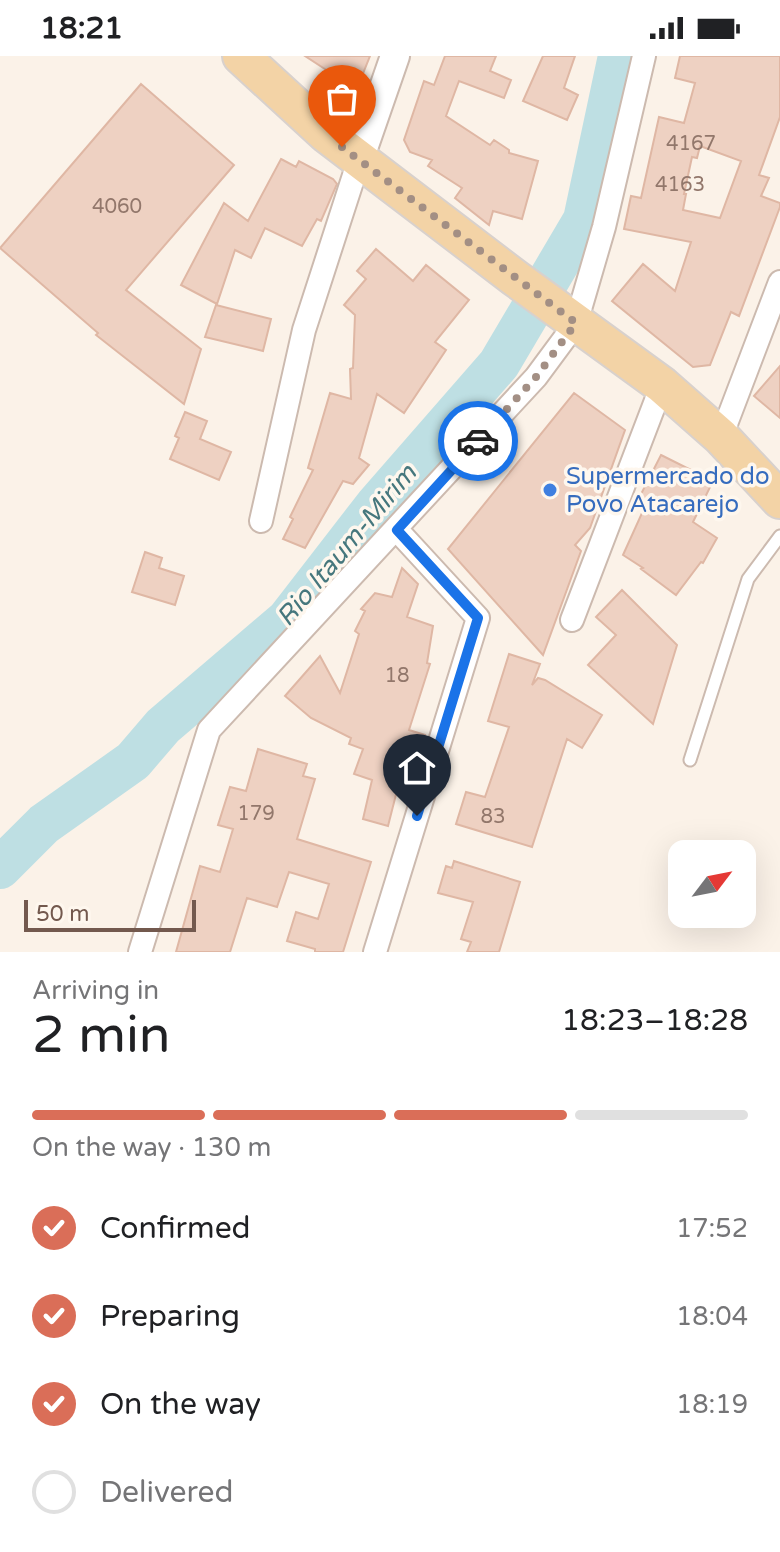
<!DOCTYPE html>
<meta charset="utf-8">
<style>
body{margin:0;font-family:"Varela Round",sans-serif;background:#f2f2f2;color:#202124;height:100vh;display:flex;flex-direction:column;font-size:30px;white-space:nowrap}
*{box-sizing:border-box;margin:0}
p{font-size:26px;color:#757577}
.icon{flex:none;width:44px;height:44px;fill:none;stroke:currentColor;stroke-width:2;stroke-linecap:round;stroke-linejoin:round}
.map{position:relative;height:896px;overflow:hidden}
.side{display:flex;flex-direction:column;background:#fff;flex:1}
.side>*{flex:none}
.needle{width:52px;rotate:58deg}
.buttons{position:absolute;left:668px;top:784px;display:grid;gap:16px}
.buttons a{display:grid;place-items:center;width:88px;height:88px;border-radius:16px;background:#fff;box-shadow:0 8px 32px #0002;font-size:40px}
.scale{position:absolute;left:24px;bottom:20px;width:172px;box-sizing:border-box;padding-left:8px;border:4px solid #73594e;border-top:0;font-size:22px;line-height:28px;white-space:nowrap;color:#73594e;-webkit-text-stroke:6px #fef7ee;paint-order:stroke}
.pin{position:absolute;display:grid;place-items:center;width:68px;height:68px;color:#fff;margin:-82px -34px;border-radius:50% 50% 50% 0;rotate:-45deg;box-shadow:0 0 8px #0007}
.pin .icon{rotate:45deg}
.courier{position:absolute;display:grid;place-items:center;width:80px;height:80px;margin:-40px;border:6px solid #1a73e8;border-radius:50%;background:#fff;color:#222;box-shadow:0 2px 10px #0007}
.headline em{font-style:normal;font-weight:600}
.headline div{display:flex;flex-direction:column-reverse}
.headline{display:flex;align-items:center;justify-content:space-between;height:136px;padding:0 32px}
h1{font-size:52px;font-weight:600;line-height:60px}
.bar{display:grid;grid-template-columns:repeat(4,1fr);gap:12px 8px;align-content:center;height:96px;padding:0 32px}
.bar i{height:10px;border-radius:6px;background:#e0e0e0}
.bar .on{background:#da6e58}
.bar p{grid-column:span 4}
ol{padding:0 32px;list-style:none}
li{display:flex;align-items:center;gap:24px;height:88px}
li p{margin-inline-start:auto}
li .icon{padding:8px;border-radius:50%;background:#da6e58;color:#fff;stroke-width:4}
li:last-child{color:#757577}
li i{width:44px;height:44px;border:4px solid #e0e0e0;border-radius:50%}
.status{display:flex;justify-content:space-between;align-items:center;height:56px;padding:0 40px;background:#fff;direction:ltr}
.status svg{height:22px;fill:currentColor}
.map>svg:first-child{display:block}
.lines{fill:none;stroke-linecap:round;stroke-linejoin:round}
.river{stroke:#bedfe3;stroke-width:42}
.building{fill:#eed1c2;stroke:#dfb7a4;stroke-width:2;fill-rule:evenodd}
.service-casing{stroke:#ccbaaf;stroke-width:15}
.minor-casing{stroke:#ccbaaf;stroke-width:26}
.tertiary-casing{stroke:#ccbaaf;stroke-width:32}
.primary-casing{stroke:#d8d1cd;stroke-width:40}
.service{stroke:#fff;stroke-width:11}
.minor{stroke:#fff;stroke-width:22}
.tertiary{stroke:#fff;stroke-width:28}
.primary{stroke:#f3d3a6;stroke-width:36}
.done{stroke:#a38f84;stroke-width:8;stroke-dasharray:0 14.4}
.route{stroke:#1a73e8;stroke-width:10}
.shop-dot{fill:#3f7fe0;stroke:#fef7ee;stroke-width:3}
.labels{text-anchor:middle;stroke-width:7;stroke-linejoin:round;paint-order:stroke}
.number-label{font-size:20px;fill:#92776b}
.shop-label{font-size:24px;fill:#366cbe;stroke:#fef7ee;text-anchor:start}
.water-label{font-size:26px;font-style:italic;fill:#46777d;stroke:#fef7ee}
</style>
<div class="status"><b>18:21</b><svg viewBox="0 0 49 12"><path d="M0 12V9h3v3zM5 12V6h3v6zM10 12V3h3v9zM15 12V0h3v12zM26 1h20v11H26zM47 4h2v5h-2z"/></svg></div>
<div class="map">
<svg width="780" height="896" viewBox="0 0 780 896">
<rect width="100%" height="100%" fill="#fbf2e8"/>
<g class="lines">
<!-- river -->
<path class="river" d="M0 812 44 768 133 705 163 670 287 564 376 449 499 308 584 164 619 0"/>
</g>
<!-- building -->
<path class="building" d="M305 0H370L358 30 345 34 333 27 331 17Z
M445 0H496L490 15 511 24 504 42 459 25 446 60 490 89 494 84 509 94V97L538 105 522 163 493 155 489 169 455 142 462 132 428 110 432 104 410 96 404 84 424 25 434 29Z
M543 0H575L564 32 578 39 567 64 523 45Z
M680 0H780V61L759 119 769 122 761 140 780 147V151L739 260 731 256 710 309 693 311 612 245 643 208 675 235 691 186 624 173 631 140 641 142 659 61 684 67 695 27 675 22ZM700 90 741 105 720 162 683 154 686 138H684L692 101 697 102Z
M141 28 234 109 126 234 201 293 184 348 96 279 98 277 0 192Z
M281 103 296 111 299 105 333 123 337 128 321 165 317 163 302 190 265 172 251 202 235 194 217 248 181 229 224 147 248 165Z
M376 193 413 225 426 209 469 244 435 286 446 294 404 357 377 338 359 402 369 409 353 428 343 425 305 492 283 483 293 463 290 461 313 414 308 412 330 337 351 343 350 313 353 312 355 259 344 249 366 223 357 215Z
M216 249 271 263 263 295 205 281Z
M780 310V362L754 340Z
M574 337 625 374 590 472 575 489 581 495 543 599 448 493Z
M185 356 207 365 200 383 231 396 219 424 170 403 179 382 175 380Z
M661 399 713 425 693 466 717 482 703 507 701 506 676 539 641 513 643 512 623 499 647 446 639 442Z
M145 496 162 502 159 512 184 520 175 549 132 536Z
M402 512 418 528 407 561 433 570 427 607 430 608 409 674 425 679 415 711 404 707 388 770 363 763 372 724 354 718 363 693 349 688 351 682 311 662 285 640 320 600 340 637 359 578 355 575 365 555 361 553 375 537 392 541Z
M622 534 677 589 653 668 588 609 616 579 596 561Z
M509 598 540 608 532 629 538 622 545 624 602 659 582 692 567 683 532 791 456 768 466 736 485 741 509 671 488 665Z
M258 693 307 708 303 720 315 723 297 783 371 806 343 896H315V893L287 885 296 856 318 863 329 828 289 816 277 851 247 842 230 896H176L200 810 220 816 233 773 218 769 230 731 246 735Z
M454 805 520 826 499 896H467L471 886 461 883 473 846 438 837 446 810 452 812Z"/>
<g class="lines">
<!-- service casing -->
<g class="service-casing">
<path id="service" d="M690 704 748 523 780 480"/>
</g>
<!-- minor casing -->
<g class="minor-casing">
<path id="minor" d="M721 381 780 226
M261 465 304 274 359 104
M572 564 662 329
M140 896 209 674 536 321 576 267 604 171 644 0
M375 896 478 562 397 474"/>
</g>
<!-- tertiary casing -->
<g class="tertiary-casing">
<path id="tertiary" d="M359 104 395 0"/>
</g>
<!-- primary casing -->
<g class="primary-casing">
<path id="primary" d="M241 0 326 78 515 222 662 329 721 381 780 444"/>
</g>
<!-- service -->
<use href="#service" class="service"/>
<!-- minor -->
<use href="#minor" class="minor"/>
<!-- tertiary -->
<use href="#tertiary" class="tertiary"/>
<!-- primary -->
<use href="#primary" class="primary"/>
</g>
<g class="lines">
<!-- done -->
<path class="done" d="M342 91 576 267 536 321 478 385"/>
<!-- route -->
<path class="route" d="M417 760 478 562 397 474 478 385"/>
</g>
<!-- markers -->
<circle class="shop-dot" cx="550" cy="434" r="8"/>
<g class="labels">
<!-- number labels -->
<g class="number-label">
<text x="691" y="94">4167</text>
<text x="680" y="135">4163</text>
<text x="117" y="157">4060</text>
<text x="397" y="626">18</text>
<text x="256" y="764">179</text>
<text x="493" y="767">83</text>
</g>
<!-- shop labels -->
<g class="shop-label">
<text x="566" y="428">Supermercado do<tspan x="566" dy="28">Povo Atacarejo</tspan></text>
</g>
<!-- water labels -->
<g class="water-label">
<text transform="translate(346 489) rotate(-50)" y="9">Rio Itaum-Mirim</text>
</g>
</g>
</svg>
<div class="buttons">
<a><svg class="needle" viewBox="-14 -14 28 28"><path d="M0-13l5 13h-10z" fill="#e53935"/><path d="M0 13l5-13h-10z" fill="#757577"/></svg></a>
</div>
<div class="scale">50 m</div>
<div class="pin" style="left:342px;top:91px;background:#ea580c"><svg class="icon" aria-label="bag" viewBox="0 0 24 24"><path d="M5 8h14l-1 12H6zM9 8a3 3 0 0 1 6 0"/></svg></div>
<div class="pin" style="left:417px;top:760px;background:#1f2937"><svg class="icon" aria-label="home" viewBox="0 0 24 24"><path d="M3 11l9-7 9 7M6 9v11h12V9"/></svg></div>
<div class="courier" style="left:478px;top:385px"><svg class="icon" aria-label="car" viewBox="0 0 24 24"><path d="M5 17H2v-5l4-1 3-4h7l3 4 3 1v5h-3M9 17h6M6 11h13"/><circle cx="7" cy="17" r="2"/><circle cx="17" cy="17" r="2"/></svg></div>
</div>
<section class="side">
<div class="headline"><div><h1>2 min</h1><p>Arriving in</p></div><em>18:23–18:28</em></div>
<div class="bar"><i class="on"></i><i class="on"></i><i class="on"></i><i></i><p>On the way · 130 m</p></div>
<ol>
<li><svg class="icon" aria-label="check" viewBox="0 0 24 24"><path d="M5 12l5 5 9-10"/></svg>Confirmed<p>17:52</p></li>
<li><svg class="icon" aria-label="check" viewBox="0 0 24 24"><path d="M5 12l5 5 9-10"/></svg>Preparing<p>18:04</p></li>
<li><svg class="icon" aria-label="check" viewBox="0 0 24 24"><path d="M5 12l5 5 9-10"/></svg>On the way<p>18:19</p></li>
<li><i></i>Delivered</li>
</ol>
</section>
